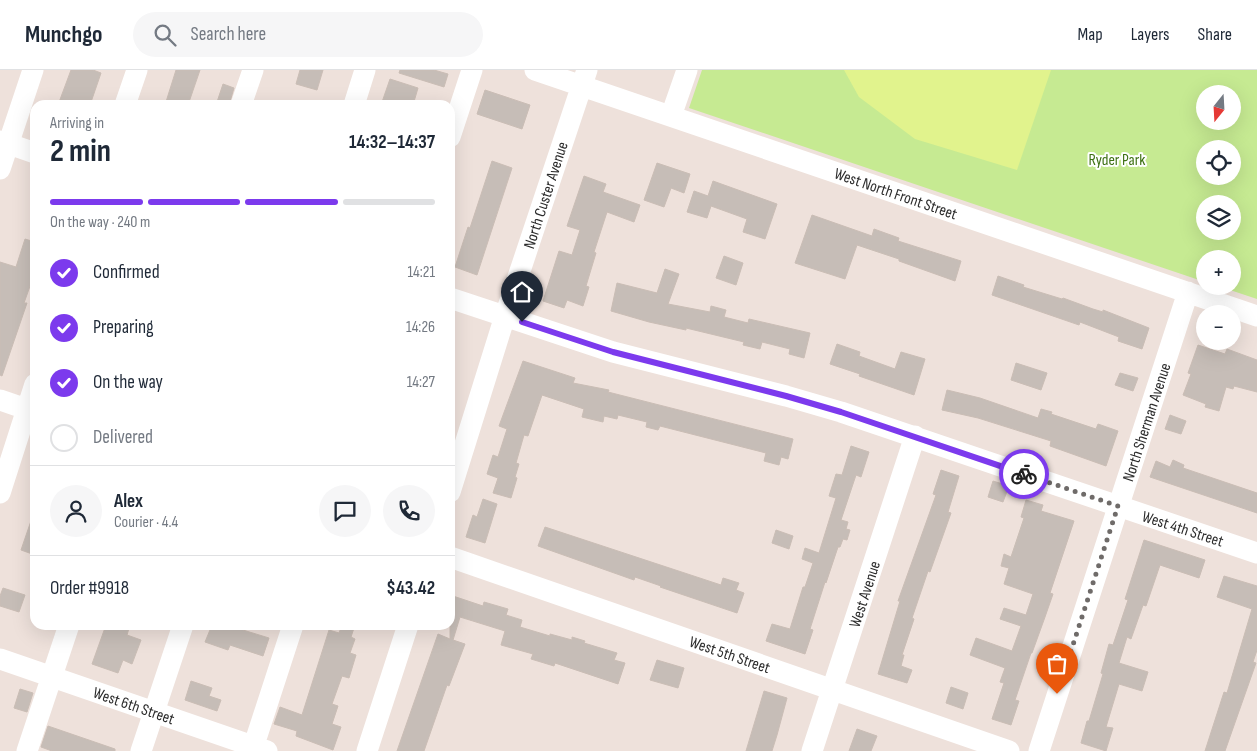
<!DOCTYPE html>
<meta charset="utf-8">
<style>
body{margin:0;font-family:"Sofia Sans Condensed",sans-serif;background:#f6f6f7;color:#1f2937;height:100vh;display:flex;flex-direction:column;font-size:19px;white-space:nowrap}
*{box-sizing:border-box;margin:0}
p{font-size:16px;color:#747a83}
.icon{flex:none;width:28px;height:28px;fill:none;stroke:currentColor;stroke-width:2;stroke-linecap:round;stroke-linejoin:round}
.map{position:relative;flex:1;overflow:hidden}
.sheet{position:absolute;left:30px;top:30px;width:425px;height:530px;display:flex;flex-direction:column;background:#fff;border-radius:15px;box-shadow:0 5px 20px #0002}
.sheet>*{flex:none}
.needle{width:32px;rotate:198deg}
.fabs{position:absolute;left:1196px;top:15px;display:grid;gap:10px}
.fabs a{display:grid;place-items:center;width:45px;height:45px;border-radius:50%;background:#fff;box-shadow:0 5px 20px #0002;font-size:25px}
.pin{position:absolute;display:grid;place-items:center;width:42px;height:42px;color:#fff;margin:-51px -21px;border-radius:50% 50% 50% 0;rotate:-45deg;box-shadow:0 0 5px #0007}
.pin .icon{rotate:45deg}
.courier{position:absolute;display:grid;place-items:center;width:50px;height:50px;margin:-25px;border:4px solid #7c3aed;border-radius:50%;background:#fff;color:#222;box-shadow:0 1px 6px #0007}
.head em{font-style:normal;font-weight:700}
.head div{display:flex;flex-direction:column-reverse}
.head{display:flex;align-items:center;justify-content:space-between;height:85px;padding:0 20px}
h1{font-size:32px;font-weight:700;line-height:38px}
.bar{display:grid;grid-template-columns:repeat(4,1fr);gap:8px 5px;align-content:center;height:60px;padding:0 20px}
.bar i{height:6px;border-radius:4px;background:#e0e1e3}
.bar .active{background:#7c3aed}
.bar p{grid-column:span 4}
.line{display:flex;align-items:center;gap:12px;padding:0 20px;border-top:1px solid #e0e1e3}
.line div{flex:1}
.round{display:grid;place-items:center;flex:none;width:52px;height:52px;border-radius:26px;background:#f6f6f7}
ol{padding:0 20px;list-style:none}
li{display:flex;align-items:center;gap:15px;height:55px}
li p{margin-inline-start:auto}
li .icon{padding:5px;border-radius:50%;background:#7c3aed;color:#fff;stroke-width:4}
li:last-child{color:#747a83}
li i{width:28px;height:28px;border:2px solid #e0e1e3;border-radius:50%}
header{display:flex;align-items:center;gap:30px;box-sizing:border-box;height:70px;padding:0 25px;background:#fff;border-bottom:1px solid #e0e1e3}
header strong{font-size:24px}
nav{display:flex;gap:28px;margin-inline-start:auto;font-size:18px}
.search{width:350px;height:45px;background:#f6f6f7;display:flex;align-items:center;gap:12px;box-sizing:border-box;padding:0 18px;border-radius:28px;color:#747a83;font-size:19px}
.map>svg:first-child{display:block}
.green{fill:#c6ea92;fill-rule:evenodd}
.pitch{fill:#e1f38d}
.building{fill:#c6bdb7;stroke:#cabdb5}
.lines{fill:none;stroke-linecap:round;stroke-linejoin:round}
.minor{stroke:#fff;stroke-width:21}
.done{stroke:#6f6b69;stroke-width:5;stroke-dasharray:0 9}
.route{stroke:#7c3aed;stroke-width:6}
.labels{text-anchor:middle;stroke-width:4;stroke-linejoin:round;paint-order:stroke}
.park-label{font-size:16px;fill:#3d7013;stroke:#fff}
.street-label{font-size:16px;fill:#2b2b2b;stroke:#fff}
</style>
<header>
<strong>Munchgo</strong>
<div class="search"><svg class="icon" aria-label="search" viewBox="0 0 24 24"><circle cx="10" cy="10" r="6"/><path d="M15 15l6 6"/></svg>Search here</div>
<nav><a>Map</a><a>Layers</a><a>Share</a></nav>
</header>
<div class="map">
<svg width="1257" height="681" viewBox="0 0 1257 681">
<rect width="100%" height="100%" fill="#eee1db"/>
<!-- green -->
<path class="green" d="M702 0H1257V229L1218 216H1232V189H1205V212L689 38ZM1205 24H1232V51H1205ZM1205 79H1232V106H1205ZM1205 134H1232V161H1205Z"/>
<!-- pitch -->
<path class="pitch" d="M844 0H1051L1017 100 915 69 859 27Z"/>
<!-- building -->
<path class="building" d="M71 0H93L101 3 90 35H58Z
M176 0H200L188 35H165Z
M300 0H323L317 20 296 14Z
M400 0H434L448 4 444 17 399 3Z
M390 9 418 18 413 35H381Z
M223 14 234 18 229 35H216Z
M485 20 530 35 522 59 477 44Z
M492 91 512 98 477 205 455 197 468 157 470 158Z
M657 93 690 104 684 123 671 118 664 137 644 130Z
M584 106 606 114 603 122 640 135 634 152 607 142 594 182 596 183 586 216 589 217 583 236 567 230 564 238 543 231 559 181 572 185 580 160 567 156Z
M713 111 777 134 765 169 743 162 747 149 711 136 707 148 687 142 694 121 708 126Z
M812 145 872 166 874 159 899 168 898 171 961 191 955 211 899 191V189L857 175 845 209 795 193Z
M25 169 35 172V202L24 233H27L2 306 0 305V192L16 197Z
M724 186 743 193 736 215 716 208Z
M665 199 679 204 668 234 710 242 711 236 726 240 724 247 748 253 749 249 810 263 804 288 789 284 790 279 762 272 760 279 743 275 744 272 686 258V260L649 252 611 241 617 213 657 223Z
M998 206 1024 215 1023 217 1062 229 1063 228 1093 239 1103 242V240L1149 258 1142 279 1118 271 1119 267 1080 252 1079 255 992 225Z
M837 274 860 282 859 286 895 299 901 282 925 289 914 325 859 306 860 304 830 294Z
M1198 275 1225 284 1227 279 1257 290V322L1234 316 1233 319 1226 317 1219 341 1205 337 1206 334 1183 325 1191 304 1188 303Z
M523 291 575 308 573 313 609 320 608 322 793 369 788 389 781 387 779 395 764 391 766 383 660 356 658 360 646 357 647 352 618 345 617 349 604 346 603 352 582 347 584 339 542 325 528 366 524 365 516 393 519 394 515 407 517 408 511 428 493 423 498 408 487 404 493 385 498 387 507 359 499 356Z
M1016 293 1047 303 1041 320 1011 310Z
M1120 303 1138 308 1133 321 1115 315Z
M947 320 980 328 1038 348 1041 339 1052 342 1051 344 1096 359 1098 354 1118 361 1106 396 1050 376 1051 371 978 348 942 340Z
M1170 345 1186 351 1181 364 1165 359Z
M851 376 869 382 861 407 856 405 841 450 848 452 846 459 850 460 847 470 843 469 840 477H838L826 513 825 512 810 559 813 560 805 584 766 571 772 554 790 559 803 517H805L813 493 802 489 805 478 819 483 836 428 829 426 836 404 842 405Z
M1173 390 1184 395 1183 398 1257 423V443L1150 407 1156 391 1170 397Z
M941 400 959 406 948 442 951 443 930 502 928 501 912 548 914 549 902 585H904L901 596 912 600 907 613 878 604 900 531H898L936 425 933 424Z
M993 411 1009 416 1003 432 988 427Z
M483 429 497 434 485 473 466 467 473 445 477 447Z
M1026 430 1043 435 1041 441 1074 451 1050 523 1053 524 1045 547 1032 583H1031L1015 630 1019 631 1011 655 992 649 1004 613 1000 612 1005 598 970 585 976 568 1012 581 1021 556 1000 549 1004 538 1026 545 1033 524 1004 514 1009 498 1001 496 1004 484 1011 487 1024 448 1021 447Z
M33 445H35V485L21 480Z
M545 457 721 515 723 508 739 513 736 520 744 523 737 543 660 517 661 516 635 507 634 510 538 476Z
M776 460 793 466 789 479 772 473Z
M1144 470 1205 490 1199 508 1160 495 1146 536 1143 535 1131 569 1127 567 1119 593 1148 602 1142 621 1119 614 1106 657 1113 658 1106 681 1081 673 1087 651H1089L1103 604 1101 603 1109 574 1113 575 1128 530 1125 529Z
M1224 506 1257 516V580L1253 592 1256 593 1225 681H1205L1224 622 1227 623 1252 539 1217 527Z
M3 518 25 525 19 542 0 536V526Z
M450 525 483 536 484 532 508 539 506 545 522 550 520 557 550 566V564L572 570V567L585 571 584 573 617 583 614 590 625 593 618 614 555 593 554 596 531 589 533 584 501 575 505 561 460 547 453 570 465 574 449 616 447 615 424 681H397L438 564 450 569Z
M106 555H130L127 565 141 570 132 594 123 590 118 603 92 594Z
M212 555H245L243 560 269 568 263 586 230 575 228 580 205 572Z
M342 555H355L351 567 355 569 350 583 356 585 349 608 342 606 332 634 338 636 332 654 341 657 333 680 296 666 297 661 274 654 280 637 302 645 329 560 339 563Z
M657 590 684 598 678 618 650 610Z
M191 611 212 618 209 626 221 630 217 641 185 630Z
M951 617 968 623 963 639 946 633Z
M20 619 33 623 27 642 14 638Z
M764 621 787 628 777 665 772 681H746Z
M48 656 115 679V681H52L41 677Z
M857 659 877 666 871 681H849Z"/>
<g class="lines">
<!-- minor -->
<path class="minor" d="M535 0 1257 246
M125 35 137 0
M241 35 253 0
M354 35 365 0
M671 46 687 0
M450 67 472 0
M0 71 35 83
M0 99 33 0
M450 228 613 282 786 326 841 342 1257 483
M0 330 35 342
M450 422 505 246 587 0
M0 423 35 314
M450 487 1009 681
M0 589 267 681
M27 681 69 555
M141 681 183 555
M252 681 293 555
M367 681 408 555
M812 681 915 366
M1039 681 1188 222"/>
</g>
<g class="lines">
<!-- done -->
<path class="done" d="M1024 404 1118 436 1057 624"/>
<!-- route -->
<path class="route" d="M522 252 613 282 786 326 841 342 1024 404"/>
</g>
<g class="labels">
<!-- park labels -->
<g class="park-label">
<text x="1117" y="95">Ryder Park</text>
</g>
<!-- street labels -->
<g class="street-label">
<text transform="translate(896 123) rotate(19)" y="6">West North Front Street</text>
<text transform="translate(545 125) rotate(-72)" y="6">North Custer Avenue</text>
<text transform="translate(1146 352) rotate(-72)" y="6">North Sherman Avenue</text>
<text transform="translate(1183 458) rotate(18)" y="6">West 4th Street</text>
<text transform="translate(864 524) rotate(-72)" y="6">West Avenue</text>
<text transform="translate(730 584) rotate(19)" y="6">West 5th Street</text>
<text transform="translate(134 635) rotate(19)" y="6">West 6th Street</text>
</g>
</g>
</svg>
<div class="fabs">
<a><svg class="needle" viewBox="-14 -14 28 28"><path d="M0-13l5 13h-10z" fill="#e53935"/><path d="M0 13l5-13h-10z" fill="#747a83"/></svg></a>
<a><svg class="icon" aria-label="locate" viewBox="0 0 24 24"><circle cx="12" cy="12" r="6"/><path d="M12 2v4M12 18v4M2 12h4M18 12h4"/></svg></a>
<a><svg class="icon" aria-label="layers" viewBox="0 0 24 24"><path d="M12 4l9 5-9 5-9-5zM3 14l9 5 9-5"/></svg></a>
<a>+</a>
<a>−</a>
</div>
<div class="pin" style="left:1057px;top:624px;background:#ea580c"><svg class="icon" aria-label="bag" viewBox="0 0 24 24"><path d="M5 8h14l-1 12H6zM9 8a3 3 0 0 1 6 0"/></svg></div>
<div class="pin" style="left:522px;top:252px;background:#1f2937"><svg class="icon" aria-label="home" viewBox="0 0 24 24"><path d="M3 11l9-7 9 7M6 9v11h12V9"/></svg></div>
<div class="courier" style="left:1024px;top:404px"><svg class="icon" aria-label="bike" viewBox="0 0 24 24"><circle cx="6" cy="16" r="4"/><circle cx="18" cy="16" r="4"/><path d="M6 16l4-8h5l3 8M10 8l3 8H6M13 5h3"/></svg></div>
<section class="sheet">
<div class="head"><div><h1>2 min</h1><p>Arriving in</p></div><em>14:32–14:37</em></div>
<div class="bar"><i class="active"></i><i class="active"></i><i class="active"></i><i></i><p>On the way · 240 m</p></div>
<ol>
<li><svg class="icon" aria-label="check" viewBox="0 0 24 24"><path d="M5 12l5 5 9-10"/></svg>Confirmed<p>14:21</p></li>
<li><svg class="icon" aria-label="check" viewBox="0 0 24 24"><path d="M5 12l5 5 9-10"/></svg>Preparing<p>14:26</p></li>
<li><svg class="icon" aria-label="check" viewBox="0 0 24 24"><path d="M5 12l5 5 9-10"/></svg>On the way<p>14:27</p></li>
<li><i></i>Delivered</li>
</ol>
<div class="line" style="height:90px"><a class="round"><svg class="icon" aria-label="person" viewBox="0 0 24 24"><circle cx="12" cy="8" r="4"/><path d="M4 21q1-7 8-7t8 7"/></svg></a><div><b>Alex</b><p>Courier · 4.4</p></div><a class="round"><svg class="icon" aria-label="chat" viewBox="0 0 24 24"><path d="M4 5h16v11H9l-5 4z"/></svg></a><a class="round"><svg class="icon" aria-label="phone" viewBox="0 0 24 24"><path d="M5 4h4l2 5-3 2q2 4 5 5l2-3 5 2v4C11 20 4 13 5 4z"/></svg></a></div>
<div class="line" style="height:65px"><div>Order #9918</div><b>$43.42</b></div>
</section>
</div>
